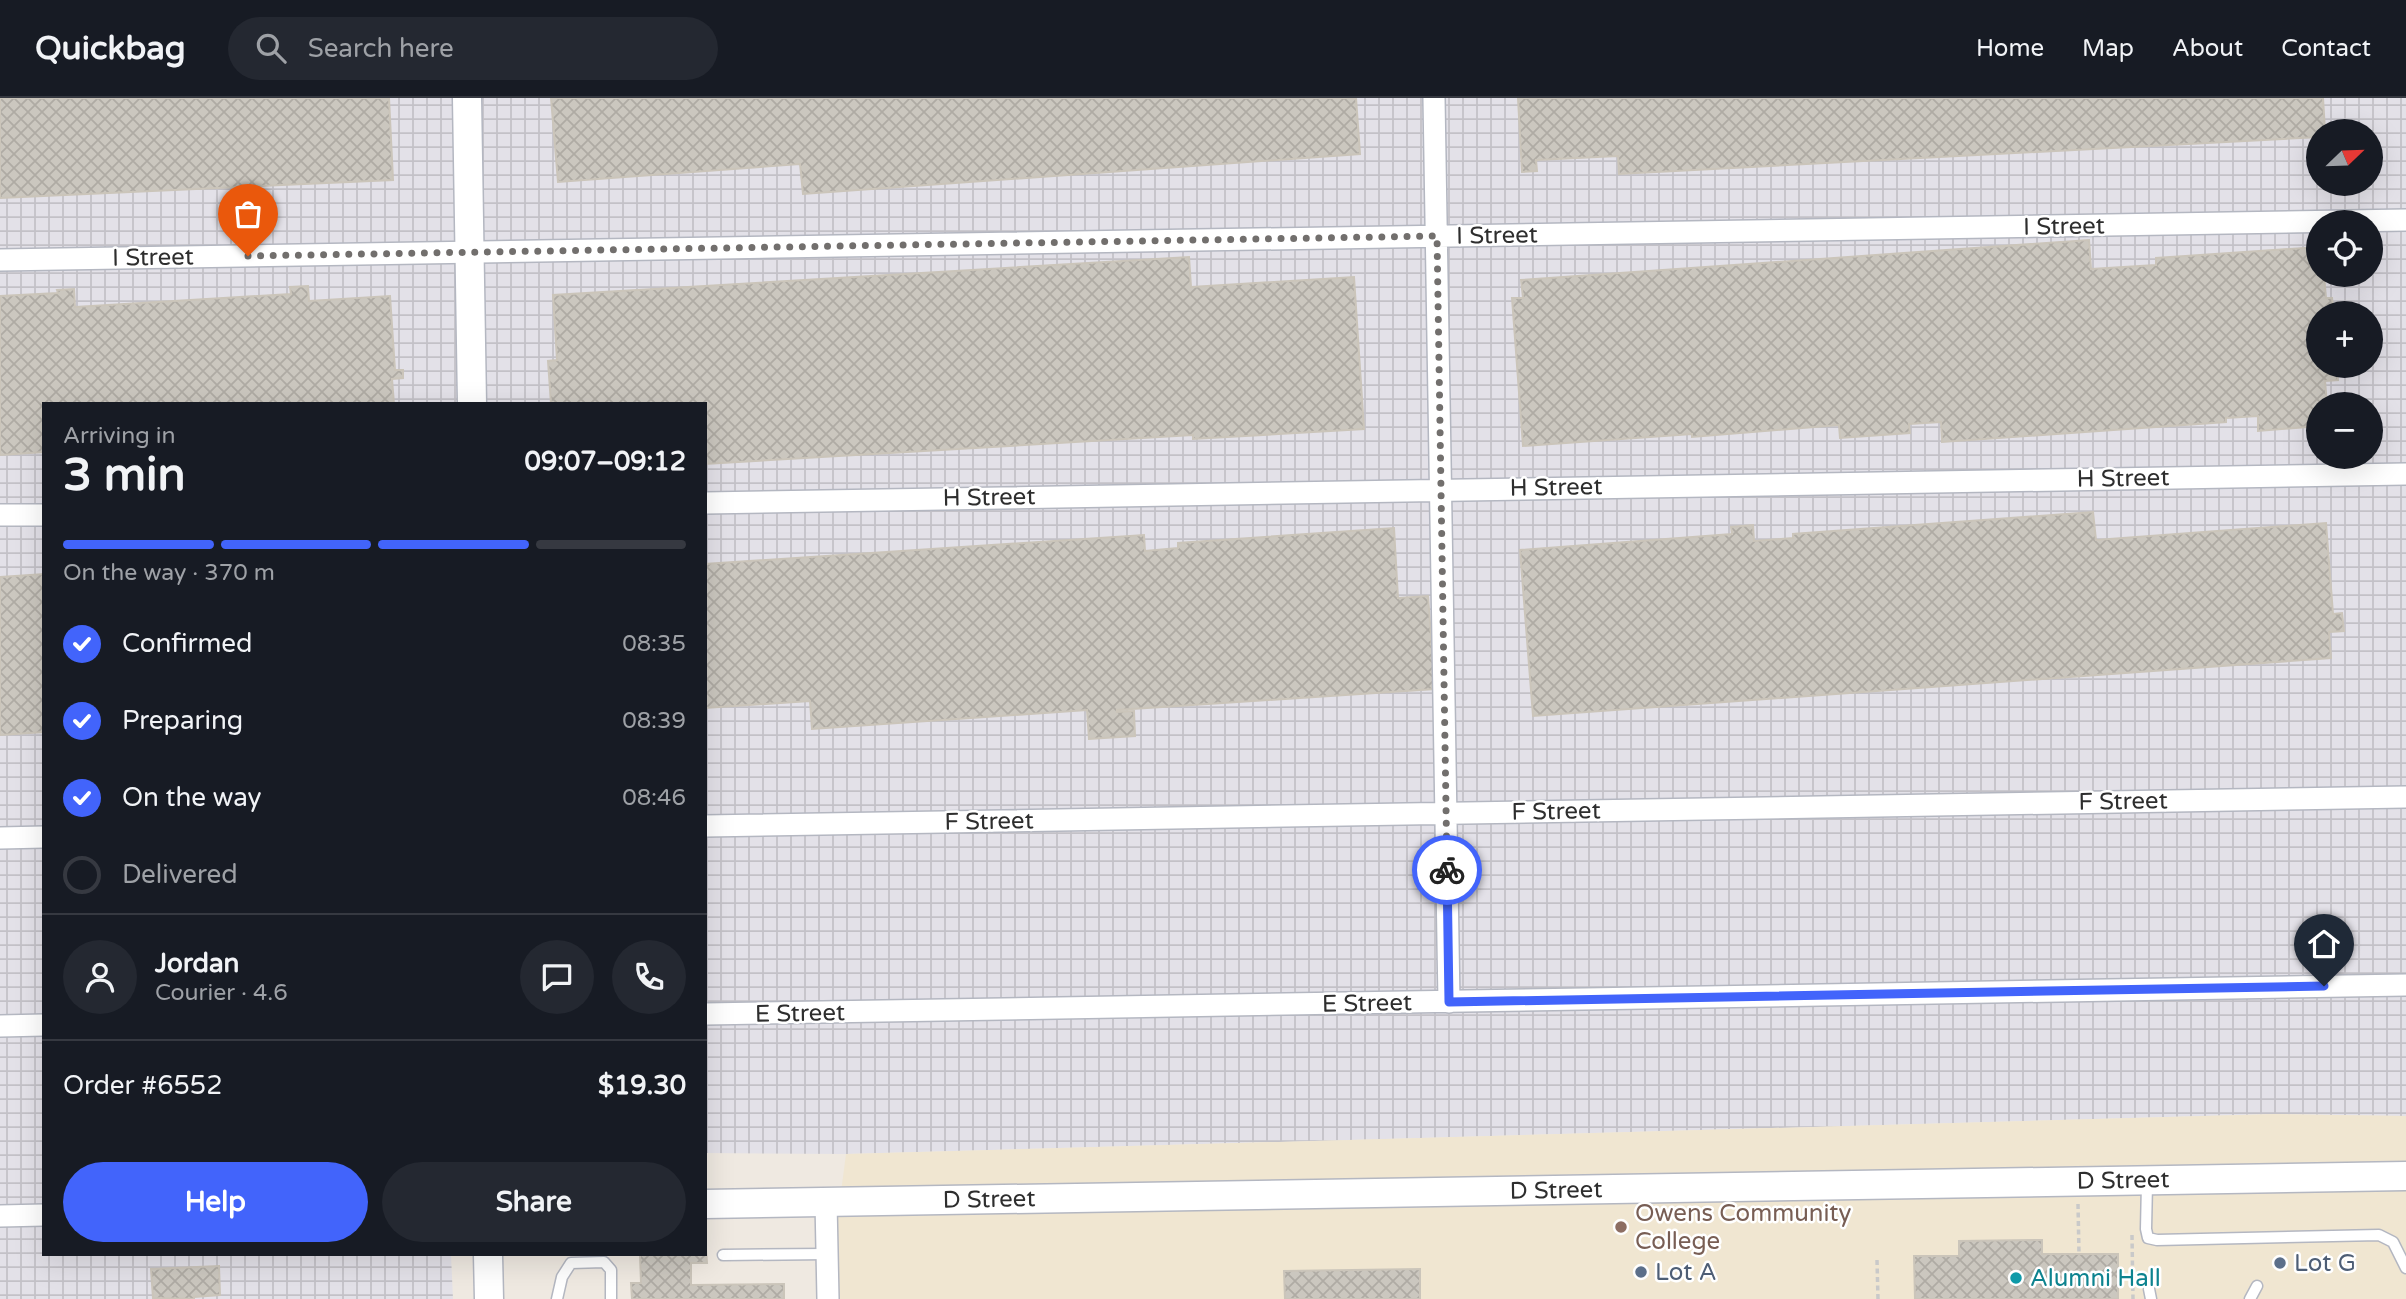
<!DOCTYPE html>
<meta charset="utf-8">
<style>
body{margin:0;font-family:"Varela Round",sans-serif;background:#242831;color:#f1f3f6;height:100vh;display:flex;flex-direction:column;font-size:26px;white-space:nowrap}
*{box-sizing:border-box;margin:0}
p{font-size:23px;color:#9ea1a6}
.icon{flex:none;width:38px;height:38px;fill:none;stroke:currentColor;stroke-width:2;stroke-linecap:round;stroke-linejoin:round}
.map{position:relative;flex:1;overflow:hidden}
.drawer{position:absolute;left:42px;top:304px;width:665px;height:854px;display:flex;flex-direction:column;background:#171b24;border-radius:0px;box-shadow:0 7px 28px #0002}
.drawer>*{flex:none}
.needle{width:46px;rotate:67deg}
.buttons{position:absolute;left:2306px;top:21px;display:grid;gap:14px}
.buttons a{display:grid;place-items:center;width:77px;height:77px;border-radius:50%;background:#171b24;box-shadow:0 7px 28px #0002;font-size:35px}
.pin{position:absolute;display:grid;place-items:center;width:60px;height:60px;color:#fff;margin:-72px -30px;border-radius:50% 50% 50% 0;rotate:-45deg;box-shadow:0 0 7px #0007}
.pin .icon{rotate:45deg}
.courier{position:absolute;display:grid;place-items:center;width:70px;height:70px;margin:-35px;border:5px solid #4264fb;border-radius:50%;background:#fff;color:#222;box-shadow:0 2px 9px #0007}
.overview em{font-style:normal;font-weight:800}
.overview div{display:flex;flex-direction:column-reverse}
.overview{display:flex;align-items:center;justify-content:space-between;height:119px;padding:0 21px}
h1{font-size:46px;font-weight:800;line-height:52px}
.bar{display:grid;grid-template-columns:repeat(4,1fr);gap:10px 7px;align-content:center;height:84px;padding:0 21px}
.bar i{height:9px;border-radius:5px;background:#363941}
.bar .active{background:#4264fb}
.bar p{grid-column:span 4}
.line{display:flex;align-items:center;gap:18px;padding:0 21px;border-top:2px solid #363941}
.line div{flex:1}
.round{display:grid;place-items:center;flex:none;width:74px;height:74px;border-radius:37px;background:#242831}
ol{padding:0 21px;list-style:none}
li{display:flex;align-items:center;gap:21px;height:77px}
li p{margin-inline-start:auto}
li .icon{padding:7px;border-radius:50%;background:#4264fb;color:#fff;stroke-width:4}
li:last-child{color:#9ea1a6}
li i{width:38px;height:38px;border:4px solid #363941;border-radius:50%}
.primary-button{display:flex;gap:14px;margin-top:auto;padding:14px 21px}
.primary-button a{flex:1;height:80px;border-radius:42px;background:#4264fb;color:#fff;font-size:28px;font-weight:800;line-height:80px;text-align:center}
.primary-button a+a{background:#242831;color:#f1f3f6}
header{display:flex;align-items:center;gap:42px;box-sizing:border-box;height:98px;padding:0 35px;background:#171b24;border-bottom:2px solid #363941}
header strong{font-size:33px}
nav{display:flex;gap:38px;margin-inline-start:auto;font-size:24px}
.search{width:490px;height:63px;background:#242831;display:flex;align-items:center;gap:18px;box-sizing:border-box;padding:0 24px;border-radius:38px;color:#9ea1a6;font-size:26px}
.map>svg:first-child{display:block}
.industrial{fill:url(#industrial-grid);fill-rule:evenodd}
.education{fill:#f0e6d1}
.building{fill:url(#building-cross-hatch);stroke:#cbc5ba;stroke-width:2}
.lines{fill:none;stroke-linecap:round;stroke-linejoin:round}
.service-casing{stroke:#b4b7c1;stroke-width:13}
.minor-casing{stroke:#b4b7c1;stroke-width:24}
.tertiary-casing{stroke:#b4b7c1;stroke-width:31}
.path{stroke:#c9c9c9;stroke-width:3.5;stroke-dasharray:5 3.5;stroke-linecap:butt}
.service{stroke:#fff;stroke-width:10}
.minor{stroke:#fff;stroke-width:21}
.tertiary{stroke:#fff;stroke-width:28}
.done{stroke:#726f6d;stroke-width:7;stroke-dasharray:0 12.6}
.route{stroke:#4264fb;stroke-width:9}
.education-dot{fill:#8d6e63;stroke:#fff;stroke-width:2.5}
.service-dot{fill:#5c6f8a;stroke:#fff;stroke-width:2.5}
.culture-dot{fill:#0f9aa8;stroke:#fff;stroke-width:2.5}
.labels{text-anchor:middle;stroke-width:5;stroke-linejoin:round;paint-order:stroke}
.street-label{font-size:24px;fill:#2e2e2e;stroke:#fff}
.education-label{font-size:24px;fill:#785e54;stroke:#fff;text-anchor:start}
.service-label{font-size:24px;fill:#4e5e75;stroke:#fff;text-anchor:start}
.culture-label{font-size:24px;fill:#0d838f;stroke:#fff;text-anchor:start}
</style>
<header>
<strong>Quickbag</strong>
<div class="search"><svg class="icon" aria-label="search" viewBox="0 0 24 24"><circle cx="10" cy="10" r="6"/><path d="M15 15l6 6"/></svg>Search here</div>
<nav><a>Home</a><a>Map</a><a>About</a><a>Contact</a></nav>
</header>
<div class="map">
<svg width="2406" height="1201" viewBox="0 0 2406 1201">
<defs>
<pattern id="industrial-grid" width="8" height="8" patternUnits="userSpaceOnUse" patternTransform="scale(1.75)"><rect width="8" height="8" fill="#e3e1e8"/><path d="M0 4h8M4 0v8" fill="none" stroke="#c3c1c7"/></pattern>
<pattern id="building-cross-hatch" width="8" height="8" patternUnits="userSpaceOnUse" patternTransform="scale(1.75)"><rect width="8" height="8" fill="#cbc7bf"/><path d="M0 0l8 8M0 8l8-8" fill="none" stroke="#afaba4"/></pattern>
</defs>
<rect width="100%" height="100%" fill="#efe9e1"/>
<!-- industrial -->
<path class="industrial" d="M0 0H2406V1018L2275 1016 846 1056 705 1055V306H44V1157H451L453 1201H0ZM2319 33H2371V86H2319ZM2319 124H2371V177H2319ZM2319 215H2371V268H2319ZM2319 306H2371V359H2319Z"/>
<!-- education -->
<path class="education" d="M2275 1016 2406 1018V1201H827L846 1056Z"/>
<!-- building -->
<path class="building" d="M0 0H389L393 82 0 100Z
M551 0H1356L1360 56 803 96 800 66 558 84Z
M1518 0H2323L2325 33H2319V39L1619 76 1618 58 1536 62 1537 73 1522 74Z
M2089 142 2091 171 2156 167V160L2319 149V177H2324L2326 200H2332L2334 215H2319V268H2337L2338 282 2325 283 2327 306H2319V328L2258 333V318L2226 320V324L1942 344 1941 324 1909 326 1910 335 1840 340 1839 327 1692 339V336L1523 348 1512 200H1523L1521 182Z
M1189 159 1191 189 1354 179 1364 331 1193 341V337L705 366V306H551L548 263 557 262 553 197Z
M308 188 309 203 390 198 395 272H403V280L392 281 394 306H44V354L0 357V198L58 195 57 192 74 191 75 209 291 196 290 189Z
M2093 414 2096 442 2326 425 2333 516 2342 515 2344 533 2329 534 2331 560 1533 618 1520 452 1732 436 1731 429 1753 427 1754 443 1793 440V436Z
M1394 430 1398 500 1428 498 1435 591 1117 612V614L1134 613 1135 638 1089 641 1087 612 812 631 810 603 705 610V466L1144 437 1145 453 1178 450V445Z
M44 476V634L0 637V479Z
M705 1138 707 1165H691V1187L784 1186V1201H632L631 1185H641L640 1157H705Z
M2042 1142V1156H2118V1201H1915L1914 1158H1959V1143Z
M219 1168 220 1197 194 1199V1201L153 1200 151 1171Z
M1420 1171V1201H1285L1284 1173Z"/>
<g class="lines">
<!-- service casing -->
<g class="service-casing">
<path id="service" d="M2147 1085 2146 1131 2148 1140 2157 1142 2379 1137 2393 1144 2406 1170
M723 1157 827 1156
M2149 1191 2151 1201
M557 1201 562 1179 571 1165 604 1164 611 1172V1201
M2250 1201 2257 1188"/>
</g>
<!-- minor casing -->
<g class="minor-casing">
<path id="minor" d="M1434 0 1449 904
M0 162 2406 122
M705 405 2406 376
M0 417H44
M705 728 2406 699
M0 740 44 739
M705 916 2406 887
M0 928 44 927
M826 1104 828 1201
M0 1118 44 1117"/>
</g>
<!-- tertiary casing -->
<g class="tertiary-casing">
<path id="tertiary" d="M467 0 472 306
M705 1106 2406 1078
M488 1157 489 1201"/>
</g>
<!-- path -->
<path class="path" d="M2078 1106 2079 1156
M2132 1137 2133 1201
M1877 1162 1878 1201"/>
<!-- service -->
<use href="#service" class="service"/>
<!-- minor -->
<use href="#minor" class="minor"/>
<!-- tertiary -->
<use href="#tertiary" class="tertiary"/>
</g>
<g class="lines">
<!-- done -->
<path class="done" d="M248 158 1437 138 1447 772"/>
<!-- route -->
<path class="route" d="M1447 772 1449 904 2324 888"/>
</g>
<!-- markers -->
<circle class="education-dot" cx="1621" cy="1129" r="7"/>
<g class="service-dot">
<circle cx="2280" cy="1165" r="7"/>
<circle cx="1641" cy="1174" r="7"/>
</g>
<circle class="culture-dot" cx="2016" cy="1180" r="7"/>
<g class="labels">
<!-- street labels -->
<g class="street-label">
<text transform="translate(2064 128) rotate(-1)" y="8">I Street</text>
<text transform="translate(1497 137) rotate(-1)" y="8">I Street</text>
<text transform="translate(153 159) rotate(-1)" y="8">I Street</text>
<text transform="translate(2123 380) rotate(-1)" y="8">H Street</text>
<text transform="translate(1556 389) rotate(-1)" y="8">H Street</text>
<text transform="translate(989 399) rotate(-1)" y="8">H Street</text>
<text transform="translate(2123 703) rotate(-1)" y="8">F Street</text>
<text transform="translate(1556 713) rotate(-1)" y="8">F Street</text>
<text transform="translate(989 723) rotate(-1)" y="8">F Street</text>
<text transform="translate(1367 905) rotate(-1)" y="8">E Street</text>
<text transform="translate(800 915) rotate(-1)" y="8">E Street</text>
<text transform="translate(2123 1082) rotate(-1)" y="8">D Street</text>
<text transform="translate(1556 1092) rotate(-1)" y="8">D Street</text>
<text transform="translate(989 1101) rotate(-1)" y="8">D Street</text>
</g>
<!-- education labels -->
<g class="education-label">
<text x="1635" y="1123">Owens Community<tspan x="1635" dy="28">College</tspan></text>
</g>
<!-- service labels -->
<g class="service-label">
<text x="2294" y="1173">Lot G</text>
<text x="1655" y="1182">Lot A</text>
</g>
<!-- culture labels -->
<g class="culture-label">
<text x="2030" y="1188">Alumni Hall</text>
</g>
</g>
</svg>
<div class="buttons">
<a><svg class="needle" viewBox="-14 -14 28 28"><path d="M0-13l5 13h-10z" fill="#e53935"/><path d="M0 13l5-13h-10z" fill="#9ea1a6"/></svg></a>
<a><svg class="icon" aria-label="locate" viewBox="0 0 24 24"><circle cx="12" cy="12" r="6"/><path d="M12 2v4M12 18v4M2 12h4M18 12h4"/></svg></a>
<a>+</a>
<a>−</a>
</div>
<div class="pin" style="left:248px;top:158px;background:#ea580c"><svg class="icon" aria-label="bag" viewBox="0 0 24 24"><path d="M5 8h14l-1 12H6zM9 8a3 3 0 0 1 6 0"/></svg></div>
<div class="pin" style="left:2324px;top:888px;background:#1f2937"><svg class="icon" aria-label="home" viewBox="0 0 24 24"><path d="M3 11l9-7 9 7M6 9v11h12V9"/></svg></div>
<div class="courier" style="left:1447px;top:772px"><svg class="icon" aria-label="bike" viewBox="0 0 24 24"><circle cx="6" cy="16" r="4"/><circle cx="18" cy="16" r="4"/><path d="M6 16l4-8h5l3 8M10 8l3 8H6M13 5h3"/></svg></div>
<section class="drawer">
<div class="overview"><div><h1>3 min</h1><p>Arriving in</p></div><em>09:07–09:12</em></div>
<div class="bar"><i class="active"></i><i class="active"></i><i class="active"></i><i></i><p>On the way · 370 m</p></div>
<ol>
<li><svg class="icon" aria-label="check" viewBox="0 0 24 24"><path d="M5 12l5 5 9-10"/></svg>Confirmed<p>08:35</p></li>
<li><svg class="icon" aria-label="check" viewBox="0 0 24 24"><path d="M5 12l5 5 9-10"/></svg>Preparing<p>08:39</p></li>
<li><svg class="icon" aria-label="check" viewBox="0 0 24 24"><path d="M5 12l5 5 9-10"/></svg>On the way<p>08:46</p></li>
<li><i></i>Delivered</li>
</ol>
<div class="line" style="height:126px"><a class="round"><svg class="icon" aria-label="person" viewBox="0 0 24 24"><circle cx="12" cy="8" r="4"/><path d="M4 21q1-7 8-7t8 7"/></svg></a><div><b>Jordan</b><p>Courier · 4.6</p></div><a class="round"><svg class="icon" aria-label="chat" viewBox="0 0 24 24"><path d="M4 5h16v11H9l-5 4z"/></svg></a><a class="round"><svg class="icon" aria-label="phone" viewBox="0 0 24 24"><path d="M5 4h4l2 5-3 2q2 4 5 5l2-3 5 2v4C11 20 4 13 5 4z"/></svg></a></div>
<div class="line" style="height:91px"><div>Order #6552</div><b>$19.30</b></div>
<div class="primary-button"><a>Help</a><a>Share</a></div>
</section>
</div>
